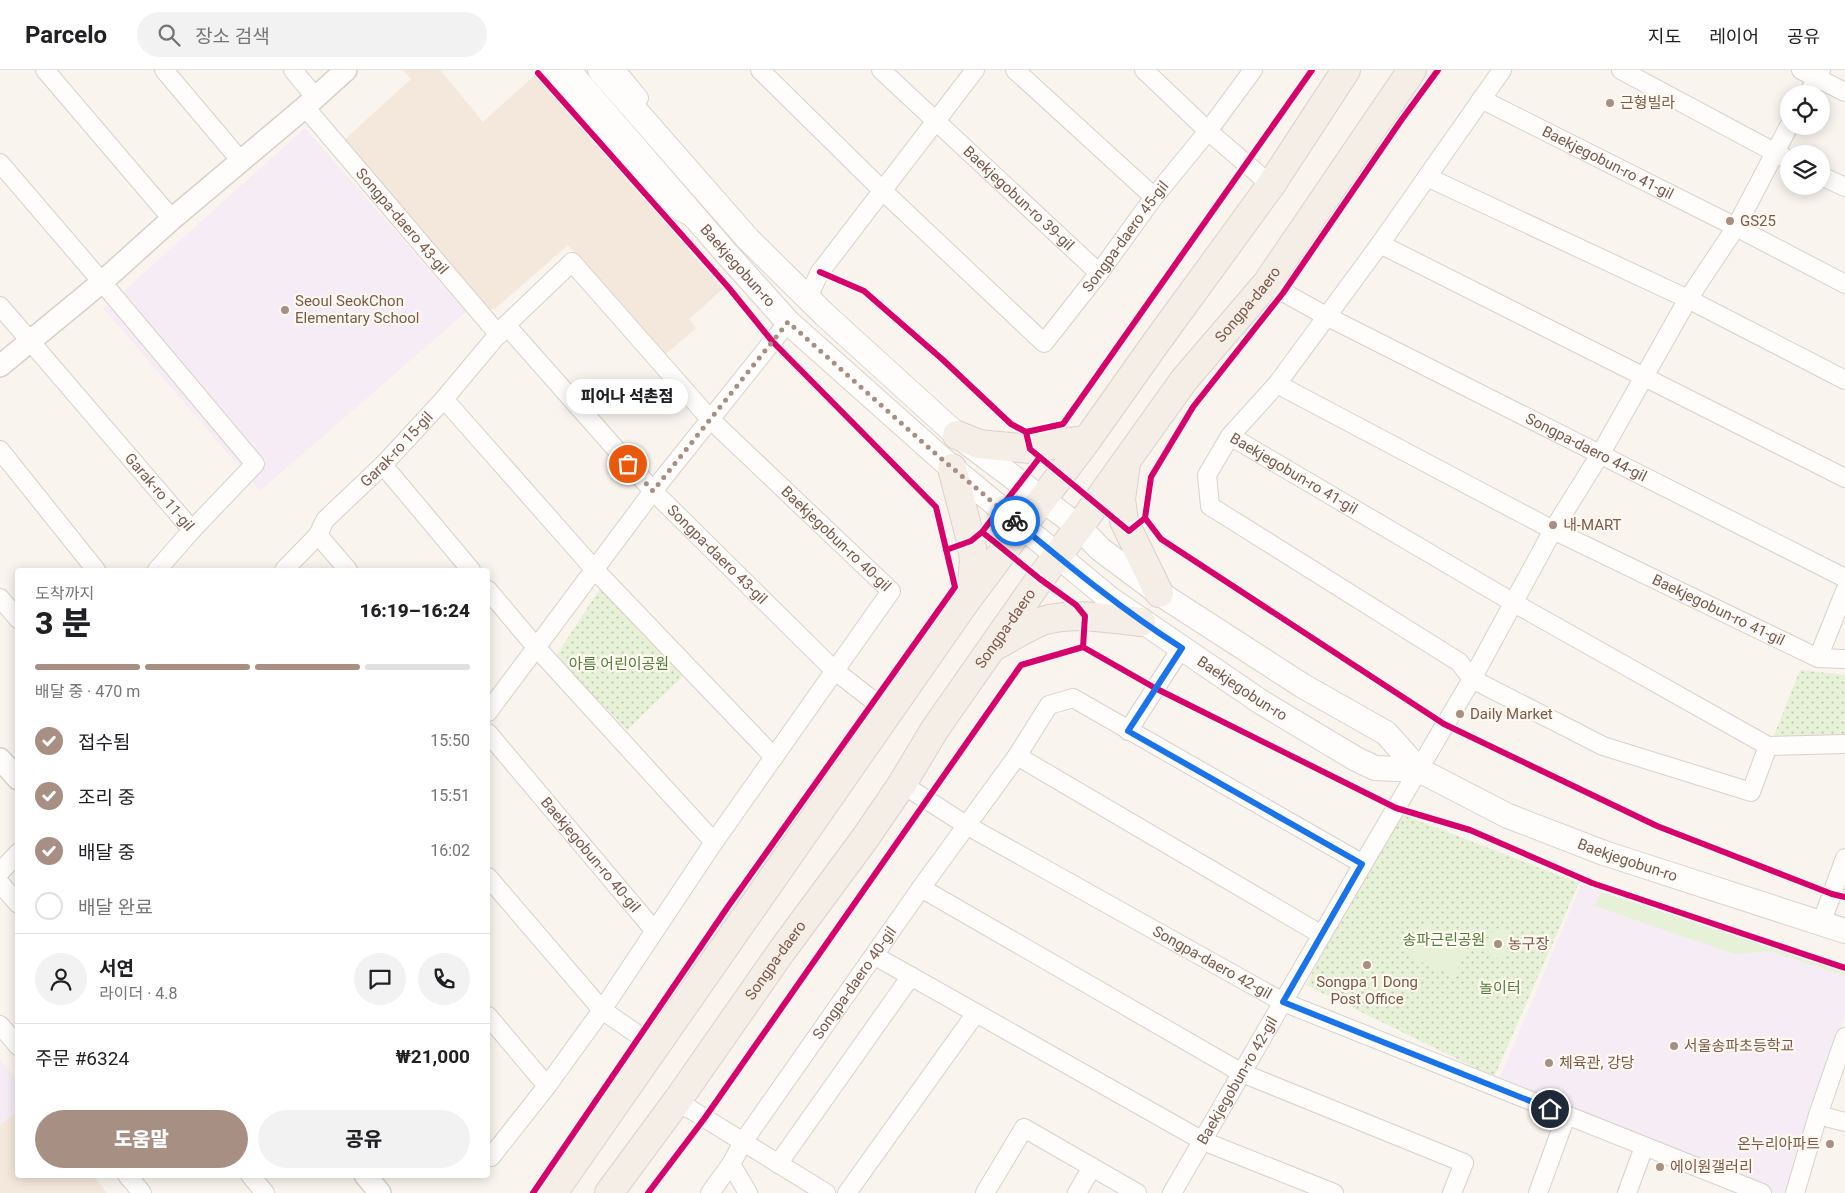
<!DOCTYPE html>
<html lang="ko">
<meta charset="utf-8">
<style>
body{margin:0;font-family:Roboto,"Noto Sans KR",sans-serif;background:#f2f2f2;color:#202124;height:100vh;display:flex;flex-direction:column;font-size:19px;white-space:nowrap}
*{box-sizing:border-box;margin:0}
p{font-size:16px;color:#757577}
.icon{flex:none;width:28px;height:28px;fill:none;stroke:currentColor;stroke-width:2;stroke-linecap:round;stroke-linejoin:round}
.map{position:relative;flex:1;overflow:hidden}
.side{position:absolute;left:15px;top:498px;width:475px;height:610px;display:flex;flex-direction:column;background:#fff;border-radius:5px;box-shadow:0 2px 12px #0003}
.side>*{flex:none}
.tools{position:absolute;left:1780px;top:15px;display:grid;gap:10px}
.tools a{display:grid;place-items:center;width:50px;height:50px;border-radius:50%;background:#fff;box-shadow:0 2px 12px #0003;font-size:25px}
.pin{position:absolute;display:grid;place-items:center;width:42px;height:42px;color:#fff;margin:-21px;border:2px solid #fff;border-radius:50%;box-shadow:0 1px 5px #0007}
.courier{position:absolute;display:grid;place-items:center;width:50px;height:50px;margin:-25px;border:4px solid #1a73e8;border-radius:50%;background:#fff;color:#222;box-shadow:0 1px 6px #0007}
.bubble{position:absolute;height:35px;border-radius:18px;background:#fff;box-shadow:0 2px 12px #0003;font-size:16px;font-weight:800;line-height:35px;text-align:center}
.summary em{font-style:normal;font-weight:800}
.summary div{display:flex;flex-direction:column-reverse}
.summary{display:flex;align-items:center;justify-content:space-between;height:85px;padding:0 20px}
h1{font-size:32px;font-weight:800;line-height:38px}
.bar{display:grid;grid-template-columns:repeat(4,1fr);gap:8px 5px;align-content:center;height:60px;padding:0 20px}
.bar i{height:6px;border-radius:4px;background:#e0e0e0}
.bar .active{background:#a88f83}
.bar p{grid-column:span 4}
.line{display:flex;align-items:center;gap:12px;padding:0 20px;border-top:1px solid #e0e0e0}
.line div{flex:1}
.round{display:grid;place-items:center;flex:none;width:52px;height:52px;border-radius:26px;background:#f2f2f2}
ol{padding:0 20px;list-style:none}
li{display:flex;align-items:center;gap:15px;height:55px}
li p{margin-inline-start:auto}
li .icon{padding:5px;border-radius:50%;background:#a88f83;color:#fff;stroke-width:4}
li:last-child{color:#757577}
li i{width:28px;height:28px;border:2px solid #e0e0e0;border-radius:50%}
.button{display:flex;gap:10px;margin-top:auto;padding:10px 20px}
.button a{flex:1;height:58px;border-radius:30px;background:#a88f83;color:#fff;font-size:20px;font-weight:800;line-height:58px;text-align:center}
.button a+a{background:#f2f2f2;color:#202124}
header{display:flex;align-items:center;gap:30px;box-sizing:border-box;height:70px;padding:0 25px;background:#fff;border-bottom:1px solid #e0e0e0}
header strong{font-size:24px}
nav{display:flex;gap:28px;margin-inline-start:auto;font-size:18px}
.search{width:350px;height:45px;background:#f2f2f2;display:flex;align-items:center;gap:12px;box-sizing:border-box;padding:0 18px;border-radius:28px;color:#757577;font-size:19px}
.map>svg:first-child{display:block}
.residential{fill:#f4e8dc}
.education{fill:#f5ecf5}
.grass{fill:url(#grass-dots)}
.garden{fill:#e7f1d7}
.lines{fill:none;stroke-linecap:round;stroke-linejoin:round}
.minor-casing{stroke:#d9d0ca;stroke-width:20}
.tertiary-casing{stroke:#d9d0ca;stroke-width:24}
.secondary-casing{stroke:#dad1cb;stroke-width:26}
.primary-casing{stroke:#dbd0ca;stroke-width:30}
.minor{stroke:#fefdfc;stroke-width:18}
.tertiary{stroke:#fefdfc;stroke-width:21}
.secondary{stroke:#fefdfc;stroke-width:24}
.primary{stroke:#f4eee6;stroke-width:28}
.cycleway-casing{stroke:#fff9f1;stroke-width:9}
.cycleway{stroke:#d6006c;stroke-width:6}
.done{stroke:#a88f83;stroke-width:5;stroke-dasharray:0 9}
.route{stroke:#1a73e8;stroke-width:6}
.poi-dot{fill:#a88f83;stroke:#fff9f1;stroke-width:2}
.labels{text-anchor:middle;stroke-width:4.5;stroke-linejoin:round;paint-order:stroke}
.poi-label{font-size:15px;fill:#7c5949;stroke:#fff9f1;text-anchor:start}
.street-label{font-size:15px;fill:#7c5949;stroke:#fff9f1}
.park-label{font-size:15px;fill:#527d3c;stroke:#fff9f1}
</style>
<header>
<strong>Parcelo</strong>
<div class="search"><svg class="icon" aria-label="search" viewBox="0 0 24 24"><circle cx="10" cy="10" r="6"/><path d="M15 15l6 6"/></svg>장소 검색</div>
<nav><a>지도</a><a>레이어</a><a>공유</a></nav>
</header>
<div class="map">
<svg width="1845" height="1123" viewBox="0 0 1845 1123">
<defs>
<pattern id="grass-dots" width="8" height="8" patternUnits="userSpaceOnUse" patternTransform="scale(1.25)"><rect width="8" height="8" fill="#e7f1d7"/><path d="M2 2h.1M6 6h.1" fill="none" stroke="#c0c6b0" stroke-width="1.8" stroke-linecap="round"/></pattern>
</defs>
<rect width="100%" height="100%" fill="#f9f4ee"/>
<!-- residential -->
<path class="residential" d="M403 0H440L483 52 535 5 723 219 689 249 696 258 665 285 568 175 495 239 483 238 342 72 411 9Z
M17 1041 18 1105H93L107 1123H0V1055Z"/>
<!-- education -->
<path class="education" d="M305 58 466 242 260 421 104 239Z
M1581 815 1845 902V944L1788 1123H1774L1500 1008Z
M0 990 18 1011 17 1041 0 1055Z"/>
<!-- grass -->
<path class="grass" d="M601 517 684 605 627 660 556 586Z
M1800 600 1845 605V672L1771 673Z
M1396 742 1579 813 1494 1007 1306 915Z"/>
<!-- garden -->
<path class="garden" d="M1601 822 1845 902V906L1770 881 1735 884 1595 836Z
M1424 854 1468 871 1455 906 1409 887Z
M1494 857 1513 865 1502 890 1484 883Z"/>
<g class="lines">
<!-- minor casing -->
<g class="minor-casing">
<g id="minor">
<path d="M45 0 172 149"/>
<path d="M164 0 240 90"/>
<path d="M293 0 315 27"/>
<path d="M547 0 670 137 689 146"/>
<path d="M616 0 639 28"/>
<path id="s1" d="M760 0 883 121 1044 273 1099 203 1154 127 1208 61 1253 0"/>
<path id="s2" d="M881 0 1099 203"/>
<path d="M1015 0 1154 127"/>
<path d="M1144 0 1208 61 1271 115"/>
<path d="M1502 0 1380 174 1277 314 1230 366 1207 405 1210 436 1459 592 1472 609 1603 676 1751 722 1768 676"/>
<path d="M1621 0 1789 90"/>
<path d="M1801 0 1845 22"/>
<path d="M1808 24 1821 0"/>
<path id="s3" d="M1481 29 1736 157 1845 214"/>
<path id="s4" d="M305 37 499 265"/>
<path d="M0 93 102 212 255 394 192 460 157 500"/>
<path d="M1821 106 1845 117"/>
<path d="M1427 107 1688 229 1845 310"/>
<path d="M1380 174 1845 408"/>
<path id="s5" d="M1267 213 1326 246 1845 508"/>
<path d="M808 227 820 202 975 0"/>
<path id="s6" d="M0 236 192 460"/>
<path id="s7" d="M506 255 653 421 834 600 888 642"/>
<path id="s8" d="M1277 314 1553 460 1818 588 1845 589"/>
<path d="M444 329 595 500 774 687"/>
<path id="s9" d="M1230 366 1514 533 1768 676"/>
<path d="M0 380 96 500"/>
<path d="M383 395 471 500"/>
<path d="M318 465 348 500"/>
<path id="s10" d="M284 500 318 465 325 450 383 395 444 329 506 255 572 192 710 349 891 521 714 772 602 940 547 1016 491 1087 488 1083"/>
<path d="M488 520 535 576 714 772"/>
<path d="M0 528 18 549"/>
<path d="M1818 588 1845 521"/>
<path d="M488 642 653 421 788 252"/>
<path d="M1128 661 1182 577"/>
<path id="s11" d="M488 663 654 860"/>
<path d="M1768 676 1845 674"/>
<path d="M1017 686 1322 865"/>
<path id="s12" d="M902 714 966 755 1283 932 1762 1123"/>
<path d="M0 802 18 783"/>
<path d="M488 807 602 940 656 977"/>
<path d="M0 813 18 834"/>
<path d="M921 818 1242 1003 1464 1093 1452 1123"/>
<path d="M1821 854 1845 788"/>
<path d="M875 886 1203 1071 1334 1123"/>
<path d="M488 946 547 1016"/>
<path d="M0 955 18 976"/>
<path d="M677 1031 826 1123"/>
<path d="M1818 1045 1845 1052"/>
<path d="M731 1094 748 1123"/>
<path d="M778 1094 911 906"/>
<path d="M127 1105 142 1123"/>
<path d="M250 1105 265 1123"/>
<path id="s13" d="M710 1123 731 1094 743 1072 921 818 1017 686 1049 635 1073 628 1363 794"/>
<path d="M847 1123 976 943"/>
<path d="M985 1123 1024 1058 1137 1123"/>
<path d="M1077 1123 1092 1097"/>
<path id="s14" d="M1172 1123 1363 794 1472 609 1553 460 1601 383 1688 229 1736 157 1789 56"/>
<path d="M1538 1123 1566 1046"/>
<path d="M1627 1123 1644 1077"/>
<path d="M1795 1123 1818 1045 1845 967"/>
</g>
</g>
<!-- tertiary casing -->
<g class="tertiary-casing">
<path id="tertiary" d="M0 296 102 212 172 149 305 37 346 0
M0 689 18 709
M365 1105 380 1123"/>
</g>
<!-- secondary casing -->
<g class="secondary-casing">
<g id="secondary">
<path id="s15" d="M568 0 727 184 788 252 952 398 1110 529 1261 632 1356 689 1375 698 1419 700"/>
<path id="s16" d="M600 0 748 169 825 245 957 365 1079 457 1100 479 1159 523 1303 616 1386 663 1419 700 1508 746 1604 783 1845 861"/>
</g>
</g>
<!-- primary casing -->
<g class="primary-casing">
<g id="primary">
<path d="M957 365 979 374 1030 379 1069 372 1087 370"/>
<path d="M1126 393 1121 429 1124 451 1159 523"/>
<path d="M952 398 971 471 974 490 971 524"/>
<path d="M997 575C1012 567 1027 557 1042 551 1074 541 1109 549 1141 552"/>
<path d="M553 1123 966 531 1087 370 1155 274 1271 115 1346 0"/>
<path id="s17" d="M609 1123 677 1031 781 882 866 767 902 714 935 659 1040 509 1079 457 1184 310 1267 213 1412 0"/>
</g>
</g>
<!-- minor -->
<use href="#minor" class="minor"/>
<!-- tertiary -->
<use href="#tertiary" class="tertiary"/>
<!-- secondary -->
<use href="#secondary" class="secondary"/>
<!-- primary -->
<use href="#primary" class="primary"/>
<!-- cycleway casing -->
<g class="cycleway-casing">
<path id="cycleway" d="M820 202 864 221 942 289 1011 354 1026 362 1063 354 1312 0
M1026 362 1030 379 1129 461 1145 448 1151 407 1193 337 1283 223 1400 52 1438 0
M1145 448 1161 469 1444 654 1657 756 1832 824 1845 827
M982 462 1040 509 1076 535 1085 546 1083 577
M946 480 971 471 982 462 1040 387
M533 1123 727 838 955 517 936 437 772 271 729 218 538 3
M648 1123 704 1049 1021 595 1083 577 1155 618 1396 738 1470 760 1592 813 1845 898"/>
</g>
<!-- cycleway -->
<use href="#cycleway" class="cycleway"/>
</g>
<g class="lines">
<!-- done -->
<path class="done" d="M628 394 653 421 788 252 937 385 1015 451"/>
<!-- route -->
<path class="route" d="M1015 451C1069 496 1122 540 1182 578L1128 661 1362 794 1283 932 1550 1039"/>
</g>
<!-- markers -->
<g class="poi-dot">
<circle cx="1610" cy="33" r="5"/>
<circle cx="1730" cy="151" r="5"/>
<circle cx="285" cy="240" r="5"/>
<circle cx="1553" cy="455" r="5"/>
<circle cx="1460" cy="644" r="5"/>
<circle cx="1498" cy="874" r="5"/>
<circle cx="1367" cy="895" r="5"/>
<circle cx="1674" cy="976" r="5"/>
<circle cx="1549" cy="993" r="5"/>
<circle cx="1830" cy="1074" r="5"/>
<circle cx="1660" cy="1097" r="5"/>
</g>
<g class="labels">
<!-- poi labels -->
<g class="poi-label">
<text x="1620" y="38">근형빌라</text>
<text x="1740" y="156">GS25</text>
<text x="295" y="236">Seoul SeokChon<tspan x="295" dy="17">Elementary School</tspan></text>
<text x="1563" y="460">내-MART</text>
<text x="1470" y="649">Daily Market</text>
<text x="1508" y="879">농구장</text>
<text x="1367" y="917" text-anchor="middle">Songpa 1 Dong<tspan x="1367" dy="17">Post Office</tspan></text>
<text x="1684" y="981">서울송파초등학교</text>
<text x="1559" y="998">체육관, 강당</text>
<text x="1820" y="1079" text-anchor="end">온누리아파트</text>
<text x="1670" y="1102">에이원갤러리</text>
</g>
<!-- street labels -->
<g class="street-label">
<text dy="5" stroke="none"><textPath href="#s3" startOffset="142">Baekjegobun-ro 41-gil</textPath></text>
<text dy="5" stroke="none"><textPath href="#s2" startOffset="188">Baekjegobun-ro 39-gil</textPath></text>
<text dy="5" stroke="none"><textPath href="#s4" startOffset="150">Songpa-daero 43-gil</textPath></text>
<text dy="5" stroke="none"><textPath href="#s1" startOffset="528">Songpa-daero 45-gil</textPath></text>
<text dy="5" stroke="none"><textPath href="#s15" startOffset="259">Baekjegobun-ro</textPath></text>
<text dy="5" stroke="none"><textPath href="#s17" startOffset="1095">Songpa-daero</textPath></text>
<text dy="5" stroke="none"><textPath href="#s5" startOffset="359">Songpa-daero 44-gil</textPath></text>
<text dy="5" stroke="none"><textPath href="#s10" startOffset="166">Garak-ro 15-gil</textPath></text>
<text dy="5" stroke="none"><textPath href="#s9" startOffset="74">Baekjegobun-ro 41-gil</textPath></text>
<text dy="5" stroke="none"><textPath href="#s6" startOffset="245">Garak-ro 11-gil</textPath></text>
<text dy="5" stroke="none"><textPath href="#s10" startOffset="806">Baekjegobun-ro 40-gil</textPath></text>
<text dy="5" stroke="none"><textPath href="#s7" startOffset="312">Songpa-daero 43-gil</textPath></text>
<text dy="5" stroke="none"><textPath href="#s8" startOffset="496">Baekjegobun-ro 41-gil</textPath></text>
<text dy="5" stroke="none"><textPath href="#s17" startOffset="690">Songpa-daero</textPath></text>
<text dy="5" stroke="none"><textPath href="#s15" startOffset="919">Baekjegobun-ro</textPath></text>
<text dy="5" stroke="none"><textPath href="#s11" startOffset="159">Baekjegobun-ro 40-gil</textPath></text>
<text dy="5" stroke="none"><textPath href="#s16" startOffset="1312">Baekjegobun-ro</textPath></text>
<text dy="5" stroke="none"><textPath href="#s17" startOffset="286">Songpa-daero</textPath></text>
<text dy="5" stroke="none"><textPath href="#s12" startOffset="358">Songpa-daero 42-gil</textPath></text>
<text dy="5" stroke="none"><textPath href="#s13" startOffset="255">Songpa-daero 40-gil</textPath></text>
<text dy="5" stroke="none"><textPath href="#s14" startOffset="130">Baekjegobun-ro 42-gil</textPath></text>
</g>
<!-- park labels -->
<g class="park-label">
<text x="619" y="599">아름 어린이공원</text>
<text x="1444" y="875">송파근린공원</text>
<text x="1500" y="923">놀이터</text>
</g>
</g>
</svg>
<div class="tools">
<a><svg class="icon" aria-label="locate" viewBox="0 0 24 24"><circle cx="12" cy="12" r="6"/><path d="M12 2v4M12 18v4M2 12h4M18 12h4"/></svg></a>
<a><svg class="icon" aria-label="layers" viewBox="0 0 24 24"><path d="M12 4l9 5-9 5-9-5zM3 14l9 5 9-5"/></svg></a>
</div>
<div class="pin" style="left:628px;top:394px;background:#ea580c"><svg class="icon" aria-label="bag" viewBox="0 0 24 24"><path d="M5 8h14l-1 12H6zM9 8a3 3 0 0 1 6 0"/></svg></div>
<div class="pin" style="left:1550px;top:1039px;background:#1f2937"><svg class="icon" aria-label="home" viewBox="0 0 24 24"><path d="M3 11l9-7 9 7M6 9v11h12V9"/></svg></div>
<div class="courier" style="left:1015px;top:451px"><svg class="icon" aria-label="bike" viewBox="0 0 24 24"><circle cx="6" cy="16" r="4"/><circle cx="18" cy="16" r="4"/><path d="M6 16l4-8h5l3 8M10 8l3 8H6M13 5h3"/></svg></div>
<div class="bubble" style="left:566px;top:309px;width:122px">피어나 석촌점</div>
<section class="side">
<div class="summary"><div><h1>3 분</h1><p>도착까지</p></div><em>16:19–16:24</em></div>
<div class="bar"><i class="active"></i><i class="active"></i><i class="active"></i><i></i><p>배달 중 · 470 m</p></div>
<ol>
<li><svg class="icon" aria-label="check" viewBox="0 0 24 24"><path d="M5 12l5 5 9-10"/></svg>접수됨<p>15:50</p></li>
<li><svg class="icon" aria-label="check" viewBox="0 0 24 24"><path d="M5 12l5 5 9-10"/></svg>조리 중<p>15:51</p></li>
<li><svg class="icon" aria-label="check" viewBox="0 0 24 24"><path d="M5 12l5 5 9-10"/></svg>배달 중<p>16:02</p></li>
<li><i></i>배달 완료</li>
</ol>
<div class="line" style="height:90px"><a class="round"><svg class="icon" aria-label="person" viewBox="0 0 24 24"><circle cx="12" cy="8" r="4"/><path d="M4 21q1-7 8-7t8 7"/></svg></a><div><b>서연</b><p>라이더 · 4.8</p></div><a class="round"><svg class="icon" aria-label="chat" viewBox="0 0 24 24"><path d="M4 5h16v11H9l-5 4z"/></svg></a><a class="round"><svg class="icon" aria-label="phone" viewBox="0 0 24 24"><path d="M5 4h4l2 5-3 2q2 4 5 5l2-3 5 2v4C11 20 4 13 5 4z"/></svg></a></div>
<div class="line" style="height:65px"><div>주문 #6324</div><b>₩21,000</b></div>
<div class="button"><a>도움말</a><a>공유</a></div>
</section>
</div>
